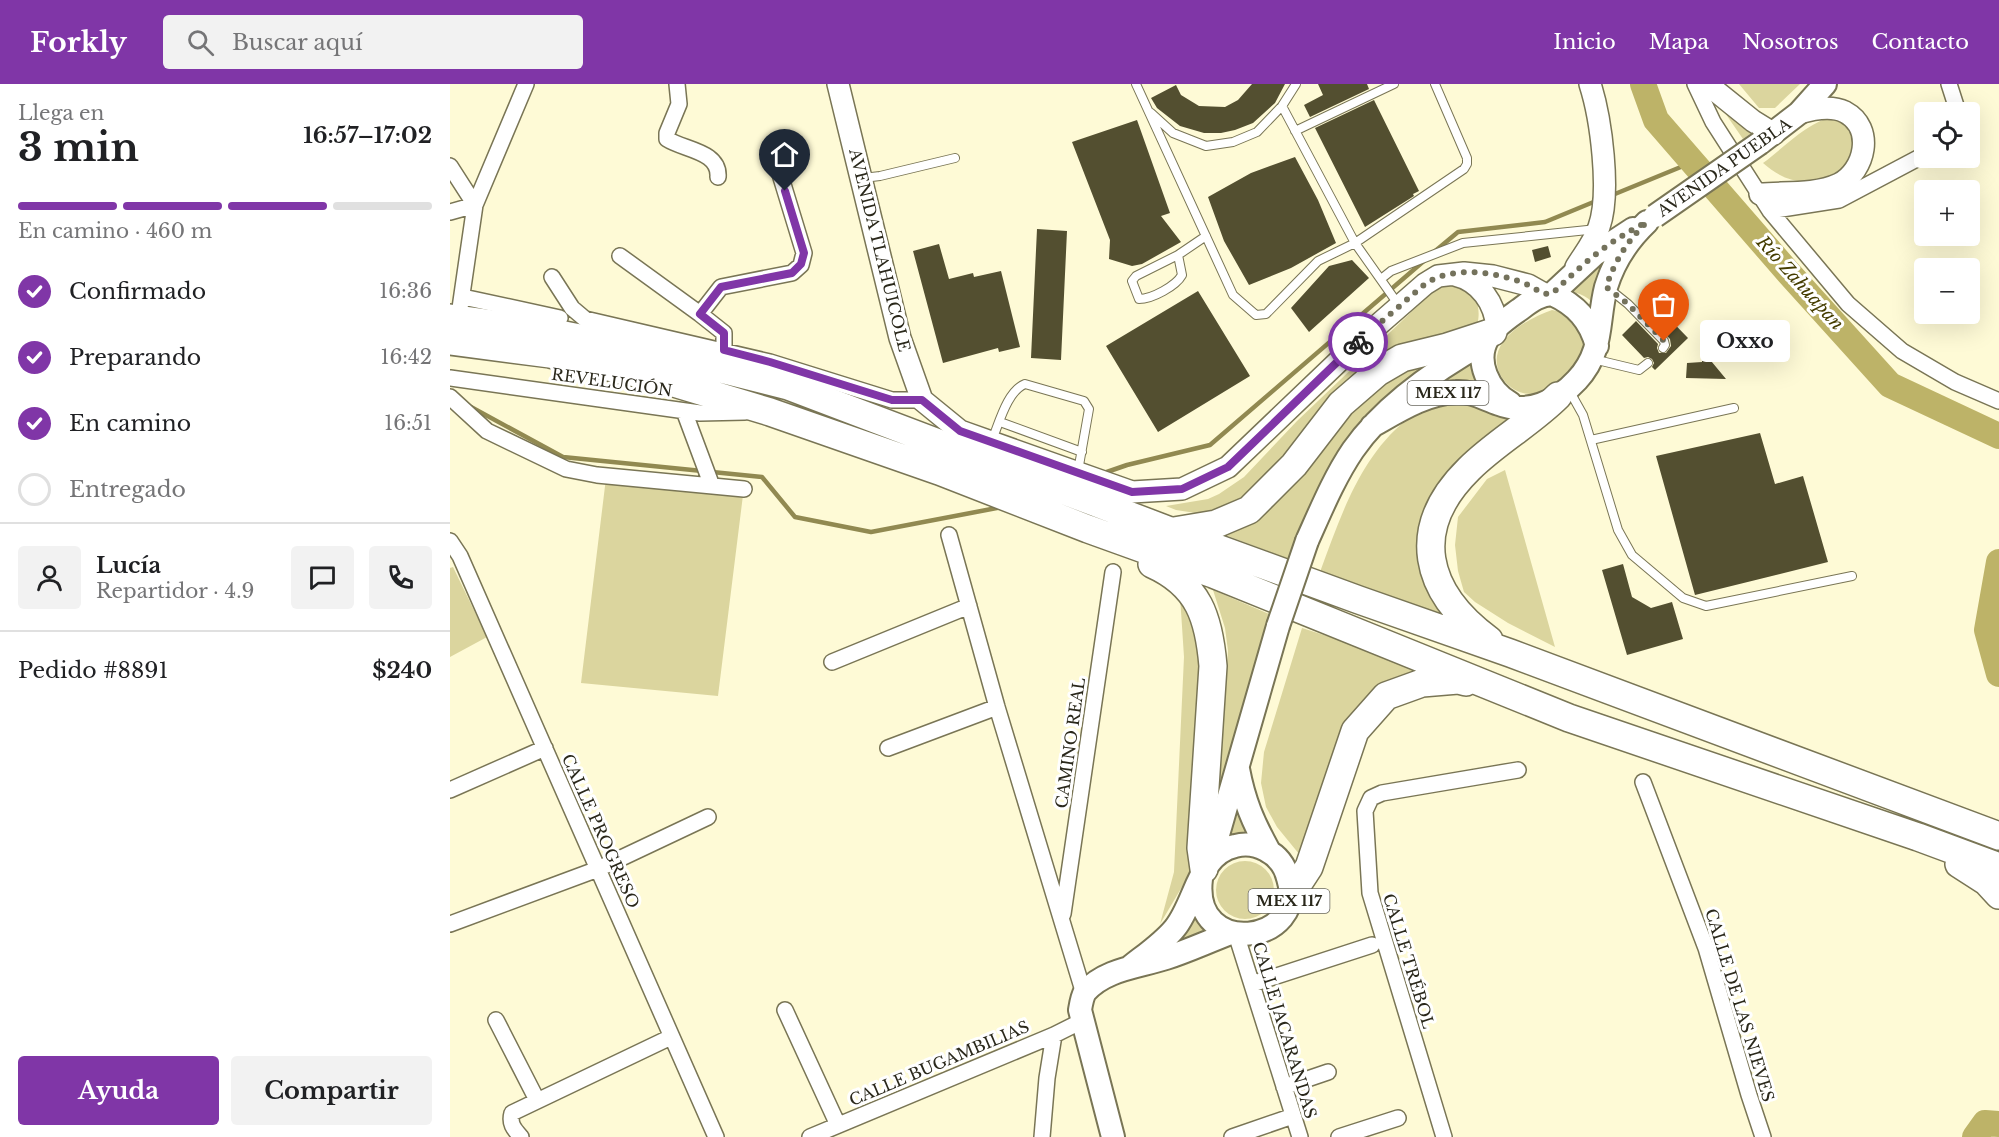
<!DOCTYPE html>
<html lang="es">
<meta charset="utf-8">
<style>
body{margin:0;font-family:"Libre Baskerville",serif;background:#f2f2f2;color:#202124;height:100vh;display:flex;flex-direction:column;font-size:22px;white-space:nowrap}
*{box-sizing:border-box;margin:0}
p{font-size:20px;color:#757577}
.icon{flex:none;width:33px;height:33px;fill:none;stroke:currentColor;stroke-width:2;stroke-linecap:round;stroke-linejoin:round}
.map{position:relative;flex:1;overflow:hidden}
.side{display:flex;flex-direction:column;background:#fff;width:450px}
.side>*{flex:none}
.fabs{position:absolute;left:1464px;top:18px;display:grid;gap:12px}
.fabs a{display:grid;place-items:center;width:66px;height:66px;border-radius:6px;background:#fff;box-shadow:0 6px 24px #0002;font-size:30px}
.pin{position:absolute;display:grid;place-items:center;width:51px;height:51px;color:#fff;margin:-62px -26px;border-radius:50% 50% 50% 0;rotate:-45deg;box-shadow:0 0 6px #0007}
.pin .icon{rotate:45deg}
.courier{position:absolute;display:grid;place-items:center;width:60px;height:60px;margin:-30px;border:4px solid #8036a7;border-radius:50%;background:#fff;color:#222;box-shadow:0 2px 8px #0007}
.bubble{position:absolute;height:42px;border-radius:6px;background:#fff;box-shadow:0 6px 24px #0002;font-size:20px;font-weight:800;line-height:42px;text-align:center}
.summary em{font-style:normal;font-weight:800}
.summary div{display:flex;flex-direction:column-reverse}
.summary{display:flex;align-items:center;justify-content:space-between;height:102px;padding:0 18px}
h1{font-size:39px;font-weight:800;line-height:45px}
.bar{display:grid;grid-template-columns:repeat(4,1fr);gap:9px 6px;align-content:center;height:72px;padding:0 18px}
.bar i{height:8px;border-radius:4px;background:#e0e0e0}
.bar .selected{background:#8036a7}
.bar p{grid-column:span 4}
.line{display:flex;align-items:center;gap:15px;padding:0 18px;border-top:2px solid #e0e0e0}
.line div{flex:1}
.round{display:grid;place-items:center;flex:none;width:63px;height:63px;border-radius:6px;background:#f2f2f2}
ol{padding:0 18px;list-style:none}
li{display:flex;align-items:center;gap:18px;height:66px}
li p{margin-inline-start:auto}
li .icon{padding:6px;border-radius:50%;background:#8036a7;color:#fff;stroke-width:4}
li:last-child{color:#757577}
li i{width:33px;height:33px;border:3px solid #e0e0e0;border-radius:50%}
.button{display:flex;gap:12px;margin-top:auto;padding:12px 18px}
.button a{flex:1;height:69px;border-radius:6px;background:#8036a7;color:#fff;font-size:24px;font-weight:800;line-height:69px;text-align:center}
.button a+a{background:#f2f2f2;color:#202124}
header{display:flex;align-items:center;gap:36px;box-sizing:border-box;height:84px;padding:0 30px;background:#8036a7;color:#fff}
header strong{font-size:28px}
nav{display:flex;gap:33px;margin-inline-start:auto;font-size:21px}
.search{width:420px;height:54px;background:#f2f2f2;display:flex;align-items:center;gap:15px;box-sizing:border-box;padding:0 21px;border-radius:6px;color:#757577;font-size:22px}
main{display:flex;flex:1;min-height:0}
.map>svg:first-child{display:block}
.green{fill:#dbd59e}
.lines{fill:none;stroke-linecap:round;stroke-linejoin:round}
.stream{stroke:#918951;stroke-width:4.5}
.river{stroke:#bdb368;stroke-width:26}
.building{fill:#534f30}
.lane-casing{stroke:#797555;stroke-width:10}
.street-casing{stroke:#797555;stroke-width:18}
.secondary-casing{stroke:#797555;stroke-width:24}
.primary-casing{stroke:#797555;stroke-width:26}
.highway-casing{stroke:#797555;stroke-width:30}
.lane{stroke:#fff;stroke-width:8}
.street{stroke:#fff;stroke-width:15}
.secondary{stroke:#fff;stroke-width:21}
.primary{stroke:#fff;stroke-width:22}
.highway{stroke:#fff;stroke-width:27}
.primary-bridge-casing{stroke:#797555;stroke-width:26;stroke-linecap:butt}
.primary-bridge{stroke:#fff;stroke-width:22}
.done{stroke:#74725c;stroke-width:6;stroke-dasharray:0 10.8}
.route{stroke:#8036a7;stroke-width:8}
.labels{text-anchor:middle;stroke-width:6;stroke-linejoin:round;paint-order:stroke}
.shield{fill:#fff;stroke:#6a685f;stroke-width:1.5}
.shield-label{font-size:15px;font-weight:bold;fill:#2a281b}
.street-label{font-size:16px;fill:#2a281b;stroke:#fff}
.water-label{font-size:18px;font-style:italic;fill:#453d00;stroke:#fff}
</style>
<header>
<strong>Forkly</strong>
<div class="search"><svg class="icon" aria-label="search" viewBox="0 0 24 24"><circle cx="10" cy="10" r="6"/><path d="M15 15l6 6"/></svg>Buscar aquí</div>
<nav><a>Inicio</a><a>Mapa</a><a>Nosotros</a><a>Contacto</a></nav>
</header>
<main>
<section class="side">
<div class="summary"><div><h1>3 min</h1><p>Llega en</p></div><em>16:57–17:02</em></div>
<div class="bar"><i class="selected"></i><i class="selected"></i><i class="selected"></i><i></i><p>En camino · 460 m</p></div>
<ol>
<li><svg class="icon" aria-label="check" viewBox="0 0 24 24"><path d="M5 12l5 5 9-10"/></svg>Confirmado<p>16:36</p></li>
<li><svg class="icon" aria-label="check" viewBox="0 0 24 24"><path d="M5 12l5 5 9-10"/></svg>Preparando<p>16:42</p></li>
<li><svg class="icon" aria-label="check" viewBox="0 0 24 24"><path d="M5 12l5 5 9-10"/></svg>En camino<p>16:51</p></li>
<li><i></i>Entregado</li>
</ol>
<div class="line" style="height:108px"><a class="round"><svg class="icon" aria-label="person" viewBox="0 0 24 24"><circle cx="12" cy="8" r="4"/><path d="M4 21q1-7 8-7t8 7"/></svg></a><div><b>Lucía</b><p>Repartidor · 4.9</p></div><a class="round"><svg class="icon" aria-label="chat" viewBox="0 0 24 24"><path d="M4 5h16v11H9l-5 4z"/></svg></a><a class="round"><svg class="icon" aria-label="phone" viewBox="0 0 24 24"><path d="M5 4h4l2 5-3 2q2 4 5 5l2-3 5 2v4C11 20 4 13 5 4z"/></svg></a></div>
<div class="line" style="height:78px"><div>Pedido #8891</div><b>$240</b></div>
<div class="button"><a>Ayuda</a><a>Compartir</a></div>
</section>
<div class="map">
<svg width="1549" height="1053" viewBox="0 0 1549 1053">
<rect width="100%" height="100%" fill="#fefad6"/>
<!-- green -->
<path class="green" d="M1289 0H1350L1325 24H1309Z
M1264 13 1307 45 1293 55Z
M1386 32 1404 47 1403 74C1376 103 1343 106 1313 79 1335 63 1358 37 1386 32Z
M1163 166 1146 222C1136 210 1126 208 1110 206Z
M1000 199C1004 200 1012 201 1015 203 1028 211 1031 228 1027 241L953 266 799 417 752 430 726 426 716 422 758 415 769 410 794 393 847 337 977 213 989 203Z
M1102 226 1120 230 1138 253C1135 263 1132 275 1127 283 1123 289 1114 294 1109 298 1101 303 1094 309 1084 310 1064 312 1044 293 1047 272 1051 249 1082 233 1102 226Z
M1029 272 1033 304 979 302Z
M986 274 848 453 838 475 765 447 923 295Z
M1014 318 1063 334 997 401 987 520 995 533 870 488C890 434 909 375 955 337 960 333 967 327 973 324 985 319 1002 319 1014 318Z
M1055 386 1105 563 1058 539 1025 518 1014 508 1008 487 1005 461 1008 433 1037 395Z
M156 394 293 411 268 612 131 599Z
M3 483 37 553 0 573V484Z
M763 506 826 533 766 736 778 567 775 544Z
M730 512 744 531 753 593 742 786 710 840 724 788 734 573Z
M852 544 980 585 937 603 854 776 827 743 816 723 811 699 814 668Z
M788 708 805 755 777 757Z
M766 806a29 29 0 1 1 58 0a29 29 0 1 1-58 0Z
M749 820 771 848 713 866Z"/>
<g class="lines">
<!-- stream -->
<path class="stream" d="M1160 112 1243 78
M984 168 1008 148 1095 138 1146 117
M21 323 113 373 312 393 345 433 421 448 552 423
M651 390 677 381 760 361 975 176"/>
<!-- river -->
<path class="river" d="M1193 0 1206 36 1337 187 1440 301 1549 352
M1549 478 1537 546 1549 590
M1525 1053 1535 1039 1549 1040"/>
</g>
<!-- building -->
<path class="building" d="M802 0H835L825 19 803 39 785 46 771 49H754L730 42 707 24 701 14 726 1 731 11 749 22 775 23 788 16Z
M868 0H917L919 5 860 33 854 21 873 11Z
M924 16 969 107 963 110 964 112 915 143 865 44Z
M687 36 720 129 711 132 731 158 692 180 682 182 659 175 660 156 622 58Z
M845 73 868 116 886 159 841 184 799 201 774 157 758 113 801 89Z
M587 145 617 147 611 276 581 274Z
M489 160 499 195 523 189 524 193 551 187 570 263 549 268 548 264 493 279 463 167Z
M1098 162 1101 173 1085 178 1082 166Z
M902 176 919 194 859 248 841 224 879 182Z
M748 207 800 292 708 348 656 262Z
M1207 222 1238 254 1205 286 1202 283 1204 279 1202 275 1198 273 1194 274 1172 251 1186 237 1208 260 1207 264 1209 269H1216L1221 262 1220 255 1197 231Z
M1252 266 1276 295 1236 294 1237 279 1252 278Z
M1310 349 1325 400 1353 392 1378 478 1245 511 1206 372Z
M1173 480 1182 513 1201 524 1222 518 1233 555 1177 571 1152 486Z"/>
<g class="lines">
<!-- lane casing -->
<g class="lane-casing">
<path id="lane" d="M686 0 783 211 806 231 816 230 868 177 905 159 1014 85 1017 80V74L985 0
M832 22 905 159 948 220
M701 29 723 49 756 62 783 58 807 48 832 22 846 0
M845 47 944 0
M413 94 430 92 505 74
M728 171 732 191C726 202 702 215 689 215L682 197 686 192Z
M728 171 756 152
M931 195 941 187 1013 159 1147 145
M1158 204 1178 220 1214 257 1215 261 1213 264
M1143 275 1189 286 1198 279
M1119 306 1133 331 1168 446 1182 471 1233 514 1256 522 1402 492
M550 338 632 368
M542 356C549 340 557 307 575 300L634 317 639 325 628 387
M1141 356 1284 324"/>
</g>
<!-- street casing -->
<g class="street-casing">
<path id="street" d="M227 0 229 20 217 49V55C234 66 270 67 268 93
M1245 0 1263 38 1320 127 1398 220 1452 267 1505 298 1549 317
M1499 0 1508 28
M0 82 25 121 0 128
M1320 127 1389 116 1474 71
M170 172 250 230 274 249V266
M102 193 122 224 135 235 320 278 442 316H472
M13 213 110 234
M10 224 25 121 76 0
M250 230 271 203 342 189 351 181 354 169 329 87
M0 294 250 329 295 328
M0 313 37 347 116 385 147 391 294 405
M234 327 262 402
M499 451 547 623 634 910
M0 457 10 472 266 1053
M382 578 519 522
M438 664 547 623
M1193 698 1256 864 1299 1011 1313 1053
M0 706 95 664
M613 830 663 488
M0 840 148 785 258 733
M786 850 850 1053
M802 900 922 861
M335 926 388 1041
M46 936 87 1016
M834 1003 878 988
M71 1053C64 1045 59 1040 62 1029L221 953
M360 1053 604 951 632 937
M592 1053 597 994 604 951
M782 1053 843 1032
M889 1053 948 1034
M994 1053 920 809 915 727 921 714 932 709 1068 686"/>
</g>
<!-- secondary casing -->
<g class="secondary-casing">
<path id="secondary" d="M388 0 450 254 472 316 510 347 682 408 732 405 778 383 913 254 975 200 988 192 1014 189 1043 192 1078 201 1094 210
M1257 0 1303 37 1324 50
M1310 110C1335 108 1366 111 1389 100 1415 87 1425 44 1395 28 1381 21 1363 25 1349 29
M1126 183C1134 170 1144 158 1149 143 1161 109 1151 34 1140 0
M1005 191C1030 197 1045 219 1047 244"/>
</g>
<!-- primary casing -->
<g class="primary-casing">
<path id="primary" d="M1310 59 1349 29 1375 0
M1102 210 1145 170 1183 145
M1060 319C1039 307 1024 277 1038 254 1044 243 1058 234 1069 226 1080 218 1088 211 1102 210 1126 221 1140 236 1147 262
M922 342C947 328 976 309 1006 308 1022 307 1034 315 1049 320 1077 331 1107 318 1127 296 1154 267 1147 238 1156 203 1164 177 1178 156 1197 138
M857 457C871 426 884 394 903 366 935 320 987 285 1035 258
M788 685C794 717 803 738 819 767
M761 775 828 542
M680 883C695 871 713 859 725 844 746 818 748 770 785 762 796 759 807 761 816 766 828 772 835 782 838 794 859 860 741 876 751 795
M663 1053 630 926C631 920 632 913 635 908 655 885 689 883 716 874 738 867 759 857 781 849"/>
</g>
<!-- highway casing -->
<g class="highway-casing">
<path id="highway" d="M0 234 99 248 211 270 338 302 723 448 909 516 1060 569 1549 752
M0 257 100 270 204 293 320 328 489 387 638 445 763 490 1119 634 1468 753 1549 783
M724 447 766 440 799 426 844 381 891 320 928 288 952 274 997 263 1043 248
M702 480C749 501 759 534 763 582L751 764 754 785
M1039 556C974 508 958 445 1019 385 1046 358 1081 339 1108 312
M1509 780 1537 798 1549 811
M840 812 859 783 905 647 936 612 972 599 1008 596 1016 598"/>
</g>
<!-- lane -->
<use href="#lane" class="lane"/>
<!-- street -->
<use href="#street" class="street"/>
<!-- secondary -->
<use href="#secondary" class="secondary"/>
<!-- primary -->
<use href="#primary" class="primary"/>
<!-- highway -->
<use href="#highway" class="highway"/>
<!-- primary-bridge casing -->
<g class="primary-bridge-casing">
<path id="primary-bridge" d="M1205 132 1310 59
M828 542 857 457"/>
</g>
<!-- primary-bridge -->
<use href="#primary-bridge" class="primary-bridge"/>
</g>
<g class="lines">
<!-- done -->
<path class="done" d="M908 258 975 200C1003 181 1047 188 1076 200 1086 204 1091 211 1102 210 1131 181 1160 156 1197 138 1177 157 1165 177 1156 203L1178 220 1214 257"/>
<!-- route -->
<path class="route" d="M335 107 354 169 351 180 342 189 271 203 250 230 274 249V266L320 278 442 316H472L510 347 682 408 732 405 778 383 908 258"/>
</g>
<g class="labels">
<!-- shield labels -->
<g class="shield">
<rect x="957.5" y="297" width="81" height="24" rx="4.5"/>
<rect x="798.5" y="805" width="81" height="24" rx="4.5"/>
</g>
<g class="shield-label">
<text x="998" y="314">MEX 117</text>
<text x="839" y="822">MEX 117</text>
</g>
<!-- street labels -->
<g class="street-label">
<text transform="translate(1274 83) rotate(-35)" y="6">AVENIDA PUEBLA</text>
<text transform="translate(430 166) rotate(76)" y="6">AVENIDA TLAHUICOLE</text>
<text transform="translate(162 298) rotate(8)" y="6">REVELUCIÓN</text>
<text transform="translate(620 659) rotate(-82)" y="6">CAMINO REAL</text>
<text transform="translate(151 747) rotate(66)" y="6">CALLE PROGRESO</text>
<text transform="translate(959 877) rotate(73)" y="6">CALLE TRÉBOL</text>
<text transform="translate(1290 921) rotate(73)" y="6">CALLE DE LAS NIEVES</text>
<text transform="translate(835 946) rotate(73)" y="6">CALLE JACARANDAS</text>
<text transform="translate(489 979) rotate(-23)" y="6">CALLE BUGAMBILIAS</text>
</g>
<!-- water labels -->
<g class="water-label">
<text transform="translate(1350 199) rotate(48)" y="6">Río Zahuapan</text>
</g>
</g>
</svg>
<div class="fabs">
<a><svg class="icon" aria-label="locate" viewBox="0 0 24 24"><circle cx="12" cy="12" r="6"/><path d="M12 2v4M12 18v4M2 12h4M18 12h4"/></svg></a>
<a>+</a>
<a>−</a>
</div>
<div class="pin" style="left:1214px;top:257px;background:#ea580c"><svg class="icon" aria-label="bag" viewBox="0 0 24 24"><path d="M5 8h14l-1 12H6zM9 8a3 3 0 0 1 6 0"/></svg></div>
<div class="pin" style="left:335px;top:107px;background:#1f2937"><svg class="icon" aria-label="home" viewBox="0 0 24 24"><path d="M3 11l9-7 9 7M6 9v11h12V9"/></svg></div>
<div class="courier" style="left:908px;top:258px"><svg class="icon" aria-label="bike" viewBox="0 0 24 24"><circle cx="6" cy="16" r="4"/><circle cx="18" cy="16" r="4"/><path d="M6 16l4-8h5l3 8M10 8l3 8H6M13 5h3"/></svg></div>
<div class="bubble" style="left:1250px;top:236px;width:90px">Oxxo</div>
</div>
</main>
